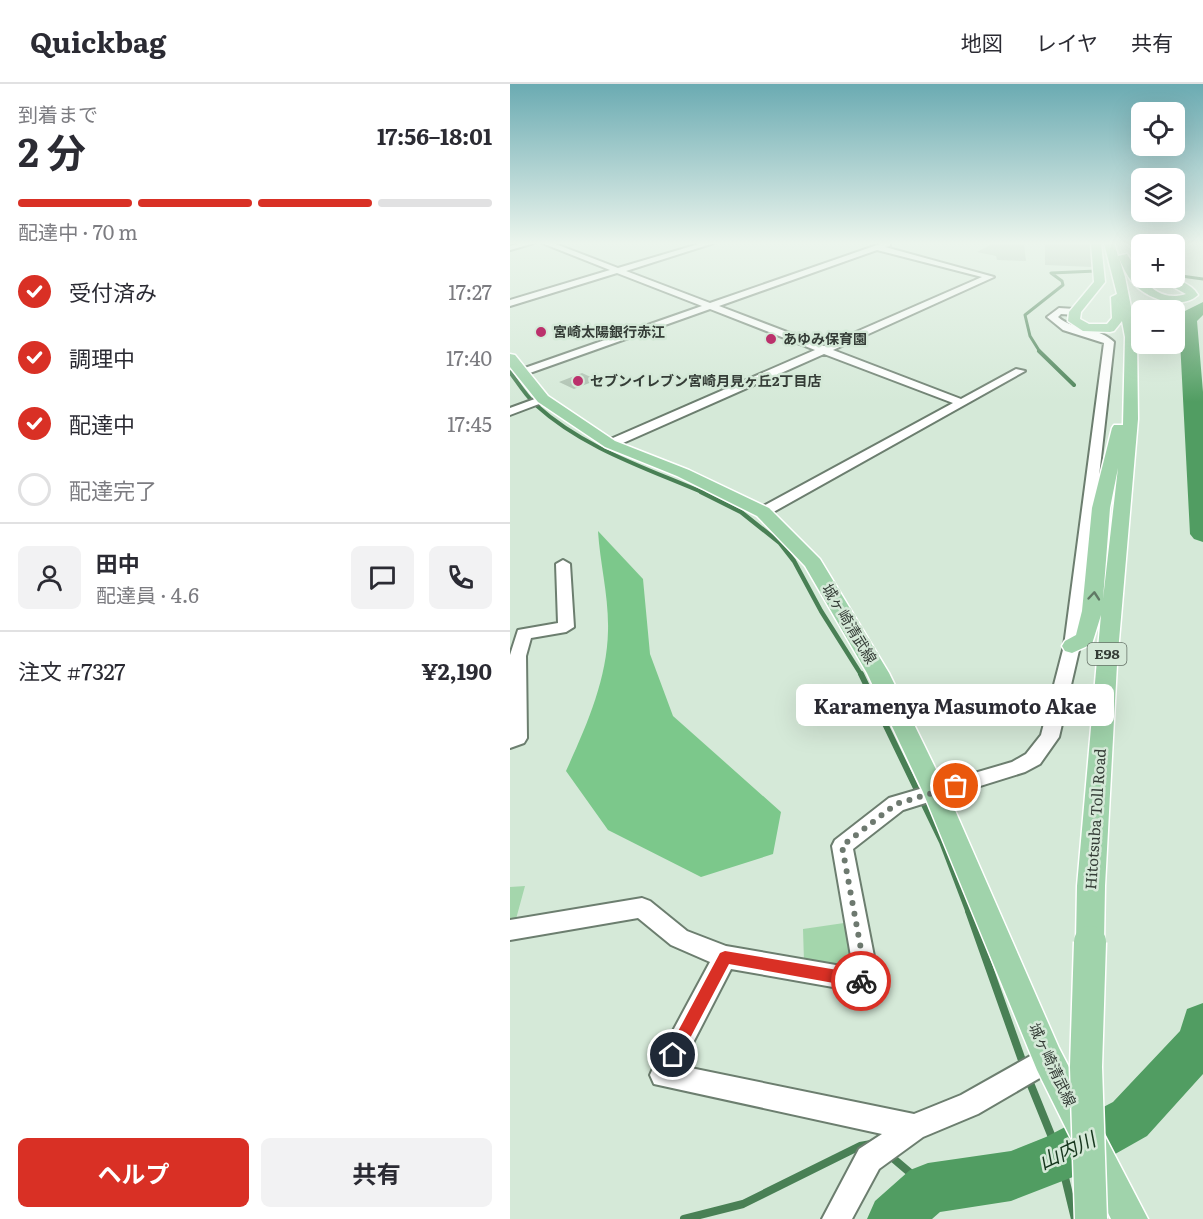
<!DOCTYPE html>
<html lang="ja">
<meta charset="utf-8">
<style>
body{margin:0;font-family:Literata,"Noto Sans JP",serif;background:#f2f2f3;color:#2b2b33;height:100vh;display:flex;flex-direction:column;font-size:22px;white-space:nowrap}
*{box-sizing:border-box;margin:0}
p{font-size:20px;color:#7c7c81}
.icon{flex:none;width:33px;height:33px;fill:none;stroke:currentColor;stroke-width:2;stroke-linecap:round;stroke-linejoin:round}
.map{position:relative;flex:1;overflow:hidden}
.sheet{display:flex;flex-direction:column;background:#fff;width:510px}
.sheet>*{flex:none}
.buttons{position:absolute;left:621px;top:18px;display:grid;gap:12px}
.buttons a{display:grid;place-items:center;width:54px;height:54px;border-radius:9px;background:#fff;box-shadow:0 6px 24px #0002;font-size:30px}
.pin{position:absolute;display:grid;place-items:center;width:51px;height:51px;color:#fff;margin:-26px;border:3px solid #fff;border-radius:50%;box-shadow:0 2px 6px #0007}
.courier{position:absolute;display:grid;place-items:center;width:60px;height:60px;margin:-30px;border:4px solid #d93025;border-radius:50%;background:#fff;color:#222;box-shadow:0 2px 8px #0007}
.bubble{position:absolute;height:42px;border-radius:9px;background:#fff;box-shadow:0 6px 24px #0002;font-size:20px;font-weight:700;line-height:42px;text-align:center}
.summary em{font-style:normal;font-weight:700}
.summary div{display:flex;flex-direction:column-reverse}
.summary{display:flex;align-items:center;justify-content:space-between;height:102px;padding:0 18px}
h1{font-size:39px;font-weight:700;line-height:45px}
.bar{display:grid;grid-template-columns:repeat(4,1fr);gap:9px 6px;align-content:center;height:72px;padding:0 18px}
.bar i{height:8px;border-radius:4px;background:#e1e1e2}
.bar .selected{background:#d93025}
.bar p{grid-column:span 4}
.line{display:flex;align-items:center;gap:15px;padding:0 18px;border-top:2px solid #e1e1e2}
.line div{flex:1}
.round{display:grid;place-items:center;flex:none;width:63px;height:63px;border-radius:9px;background:#f2f2f3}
ol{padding:0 18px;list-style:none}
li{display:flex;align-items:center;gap:18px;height:66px}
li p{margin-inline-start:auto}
li .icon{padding:6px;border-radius:50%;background:#d93025;color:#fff;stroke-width:4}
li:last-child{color:#7c7c81}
li i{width:33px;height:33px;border:3px solid #e1e1e2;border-radius:50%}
.cta{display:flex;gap:12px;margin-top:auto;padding:12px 18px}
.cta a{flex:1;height:69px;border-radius:9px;background:#d93025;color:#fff;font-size:24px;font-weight:700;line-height:69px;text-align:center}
.cta a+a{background:#f2f2f3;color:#2b2b33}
header{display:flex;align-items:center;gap:36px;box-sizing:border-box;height:84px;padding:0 30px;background:#fff;border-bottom:2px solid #e1e1e2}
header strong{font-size:28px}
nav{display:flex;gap:33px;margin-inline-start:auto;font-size:21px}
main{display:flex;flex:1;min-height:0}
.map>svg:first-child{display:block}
.green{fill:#a4d6ac}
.forest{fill:#7cc88b}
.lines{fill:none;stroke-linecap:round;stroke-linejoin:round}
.stream-far4{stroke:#498055;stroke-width:3}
.stream-far3{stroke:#498055;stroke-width:4}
.stream-far2{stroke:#498055;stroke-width:4.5}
.stream-far1{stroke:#498055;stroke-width:6}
.stream{stroke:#498055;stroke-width:8}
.river{fill:#519d62;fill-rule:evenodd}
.building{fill:#aec1b1}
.minor-casing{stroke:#6c7e6f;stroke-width:4}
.major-casing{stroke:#fff;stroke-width:3}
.minor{fill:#fff;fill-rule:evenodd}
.major{fill:#a0d3ab;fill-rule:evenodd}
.major-bridge-casing{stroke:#fff;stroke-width:35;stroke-linecap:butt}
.major-bridge{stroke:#a0d3ab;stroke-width:32}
.oneway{stroke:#607965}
.route{fill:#d93025}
.done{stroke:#6d796f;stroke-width:6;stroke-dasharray:0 10.8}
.poi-dot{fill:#bb316c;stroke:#d5e9d8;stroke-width:2}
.labels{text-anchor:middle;stroke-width:5;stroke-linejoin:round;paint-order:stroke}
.far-poi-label{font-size:14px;font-weight:bold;fill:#353d37;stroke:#d5e9d8;text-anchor:start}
.shield{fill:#d5e9d8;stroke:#657167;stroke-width:1.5}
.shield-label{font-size:14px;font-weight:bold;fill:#353d37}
.street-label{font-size:15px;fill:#353d37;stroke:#d5e9d8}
.near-water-label{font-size:20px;font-style:italic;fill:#16361d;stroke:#d5e9d8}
</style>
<header>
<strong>Quickbag</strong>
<nav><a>地図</a><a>レイヤ</a><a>共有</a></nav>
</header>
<main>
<section class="sheet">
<div class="summary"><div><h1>2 分</h1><p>到着まで</p></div><em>17:56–18:01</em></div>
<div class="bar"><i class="selected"></i><i class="selected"></i><i class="selected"></i><i></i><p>配達中 · 70 m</p></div>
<ol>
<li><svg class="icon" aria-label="check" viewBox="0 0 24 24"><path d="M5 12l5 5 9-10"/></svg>受付済み<p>17:27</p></li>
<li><svg class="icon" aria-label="check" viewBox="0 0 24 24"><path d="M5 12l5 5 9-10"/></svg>調理中<p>17:40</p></li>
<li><svg class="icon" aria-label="check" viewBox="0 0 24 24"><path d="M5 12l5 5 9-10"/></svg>配達中<p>17:45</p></li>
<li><i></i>配達完了</li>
</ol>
<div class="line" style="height:108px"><a class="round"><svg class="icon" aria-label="person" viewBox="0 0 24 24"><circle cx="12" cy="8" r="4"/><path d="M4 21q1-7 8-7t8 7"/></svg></a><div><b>田中</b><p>配達員 · 4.6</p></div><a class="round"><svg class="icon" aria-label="chat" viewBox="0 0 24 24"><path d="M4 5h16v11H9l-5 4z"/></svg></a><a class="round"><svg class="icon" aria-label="phone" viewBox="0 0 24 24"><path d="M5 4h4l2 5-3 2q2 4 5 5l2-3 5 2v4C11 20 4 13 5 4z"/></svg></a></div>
<div class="line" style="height:78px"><div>注文 #7327</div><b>¥2,190</b></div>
<div class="cta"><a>ヘルプ</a><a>共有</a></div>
</section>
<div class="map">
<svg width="693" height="1135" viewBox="0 0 693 1135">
<rect width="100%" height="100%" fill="#d5e9d8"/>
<!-- green -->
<path class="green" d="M15 802 6 835 0 837V803Z
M334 839C347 889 340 881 294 878L293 845Z"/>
<!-- forest -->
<path class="forest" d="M88 447 133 495 140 570 163 632 271 728 263 770 191 793 98 746 56 687C76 643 97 596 98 547 99 513 90 480 88 447Z"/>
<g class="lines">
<!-- stream-far4 -->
<path class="stream-far4" d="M664 191 693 195
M530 268 520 252 515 231 553 201 552 197 541 189 586 187"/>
<!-- stream-far3 -->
<path class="stream-far3" d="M529 267 564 301
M0 288C8 299 16 312 26 321 73 364 136 384 194 409"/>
<!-- stream-far2 -->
<path class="stream-far2" d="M191 408 231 428 270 459 284 477 311 527 352 592"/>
<!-- stream-far1 -->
<path class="stream-far1" d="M351 590 432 758 459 829"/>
<!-- stream -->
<path class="stream" d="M459 827 514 982
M518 994 550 1073 565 1135
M378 1070 418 1104
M174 1135 233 1120 350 1062 361 1060"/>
<!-- river -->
<path class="river" d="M693 218V231L687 237 693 308V458L684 455 680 450 669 237 675 227Z
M693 919V990L637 1052 568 1091 501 1117 430 1128 422 1135H357L365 1117 400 1086 418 1079 501 1067 536 1053 603 1018 670 947 677 925Z"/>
</g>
<!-- building -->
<path class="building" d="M484 159 514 161 516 177 487 176 486 172 467 168Z
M535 159H581L583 183 535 181Z
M72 289 87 296 64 305 49 298Z"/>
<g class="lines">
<!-- minor casing -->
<g class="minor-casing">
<path id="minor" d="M11 159H24L0 166V162Z
M32 159H43L108 184 192 159H204L116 187 200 219 373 159H380V162L375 163 484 193 323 266 451 315 506 285 515 287 258 431H248L246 428 248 425 443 319 314 270 104 363H96V357L305 266 200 225 17 290H9V286L192 222 107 189 0 222V216L100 186ZM367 166 472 193 314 262 209 222Z
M549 224 565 225 570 228 565 231 551 230 548 233C564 247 589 243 604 258L570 562 549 653 530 680 515 688 393 726 343 765 369 898 365 906 357 909 221 885 171 982 404 1030 451 1011 538 962 547 966 551 975 547 984 468 1030 413 1053 369 1085 342 1135H312L349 1065 372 1050 144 1000 140 991 144 982 200 878 161 861 128 834 0 856V836L132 814 140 817 177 847 216 862 343 884 322 762 325 756 379 714 502 678 516 670 531 651 554 562 594 259 553 246 537 233Z
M33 312 39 315 37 317 0 331V324Z
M53 476 60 480 64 543 56 548 21 554 16 572 17 654 14 659 0 664V571L8 546 48 539 46 480Z"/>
</g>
<!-- major casing -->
<g class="major-casing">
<path id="major" d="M581 159H591L595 198 571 228 570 235 579 240H597L602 234 601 213 607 210 594 159H604L608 172 617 170C630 191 644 220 676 210L647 194C661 193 680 197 688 211 671 227 637 215 623 199 617 192 613 183 609 174L615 193 627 253 628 335 607 580 595 802 594 858 590 867 580 871 570 867 566 858 567 802 591 531 582 560 562 569 555 567 552 562 555 557 566 551 572 527 582 424 602 344 604 341H613L615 253 612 237 604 247 600 248 573 247 558 237 559 228 584 198ZM608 384 593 515 600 424Z
M618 159H628L632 163V174L628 173Z
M0 270 5 271 38 312 105 357 179 386 259 424 310 475 379 589 437 708 549 964 638 1135H601L527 986 413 708 357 589 295 482 247 432 167 392 95 363 28 318 0 283Z"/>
</g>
<!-- minor -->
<use href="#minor" class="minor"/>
<!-- major -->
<use href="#major" class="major"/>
<!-- major-bridge casing -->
<g class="major-bridge-casing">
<path id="major-bridge" d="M580 858 576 983 581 1135"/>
</g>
<!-- major-bridge -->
<use href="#major-bridge" class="major-bridge"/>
</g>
<!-- one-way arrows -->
<defs><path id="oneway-chevron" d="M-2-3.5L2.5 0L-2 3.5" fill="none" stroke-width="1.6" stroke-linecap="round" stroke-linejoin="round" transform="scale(1.5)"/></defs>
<use class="oneway" href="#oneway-chevron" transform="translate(584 512) rotate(-85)"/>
<!-- sky -->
<linearGradient id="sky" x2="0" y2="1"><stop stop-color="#6babb2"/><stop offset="0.5" stop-color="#ecf5ed"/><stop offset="1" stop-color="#ecf5ed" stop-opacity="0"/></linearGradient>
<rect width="693" height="318" fill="url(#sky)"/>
<!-- route -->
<path class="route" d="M215 867 351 890 356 892 358 897 356 902 351 904 219 880 168 977 163 979 158 977 156 971 158 966 210 869Z"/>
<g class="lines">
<!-- done -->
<path class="done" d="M351 897 357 898 332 762 386 720 446 702"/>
</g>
<!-- markers -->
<g class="poi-dot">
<circle cx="31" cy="248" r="6"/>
<circle cx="261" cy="255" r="6"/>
<circle cx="68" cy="297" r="6"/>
</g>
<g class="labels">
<!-- far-poi labels -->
<g class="far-poi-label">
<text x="43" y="253">宮崎太陽銀行赤江</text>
<text x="273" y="260">あゆみ保育園</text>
<text x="80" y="302">セブンイレブン宮崎月見ヶ丘2丁目店</text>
</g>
<!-- shield labels -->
<rect class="shield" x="577.5" y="559" width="39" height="22" rx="4.5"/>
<g class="shield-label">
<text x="597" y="575">E98</text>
</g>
<!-- street labels -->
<g class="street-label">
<text transform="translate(339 540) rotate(59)" y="5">城ヶ崎清武線</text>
<text transform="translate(586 735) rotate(-86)" y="5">Hitotsuba Toll Road</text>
<text transform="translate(542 981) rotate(65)" y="5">城ヶ崎清武線</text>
</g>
<!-- near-water labels -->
<g class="near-water-label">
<text transform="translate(557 1067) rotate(-25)" y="7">山内川</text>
</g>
</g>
</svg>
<div class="buttons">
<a><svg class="icon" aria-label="locate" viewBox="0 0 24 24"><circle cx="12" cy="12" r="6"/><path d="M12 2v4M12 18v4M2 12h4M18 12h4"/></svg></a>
<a><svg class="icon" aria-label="layers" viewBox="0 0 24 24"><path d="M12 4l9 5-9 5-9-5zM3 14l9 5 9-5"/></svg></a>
<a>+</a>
<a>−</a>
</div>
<div class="pin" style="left:446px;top:702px;background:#ea580c"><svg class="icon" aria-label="bag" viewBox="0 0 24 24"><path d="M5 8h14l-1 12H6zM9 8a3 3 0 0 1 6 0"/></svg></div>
<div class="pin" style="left:163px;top:971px;background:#1f2937"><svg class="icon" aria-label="home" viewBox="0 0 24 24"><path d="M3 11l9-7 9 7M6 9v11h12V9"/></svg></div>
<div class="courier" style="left:351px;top:897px"><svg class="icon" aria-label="bike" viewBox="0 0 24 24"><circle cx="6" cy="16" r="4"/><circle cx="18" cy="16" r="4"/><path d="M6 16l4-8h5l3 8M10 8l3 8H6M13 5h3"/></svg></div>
<div class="bubble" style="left:286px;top:600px;width:318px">Karamenya Masumoto Akae</div>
</div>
</main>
